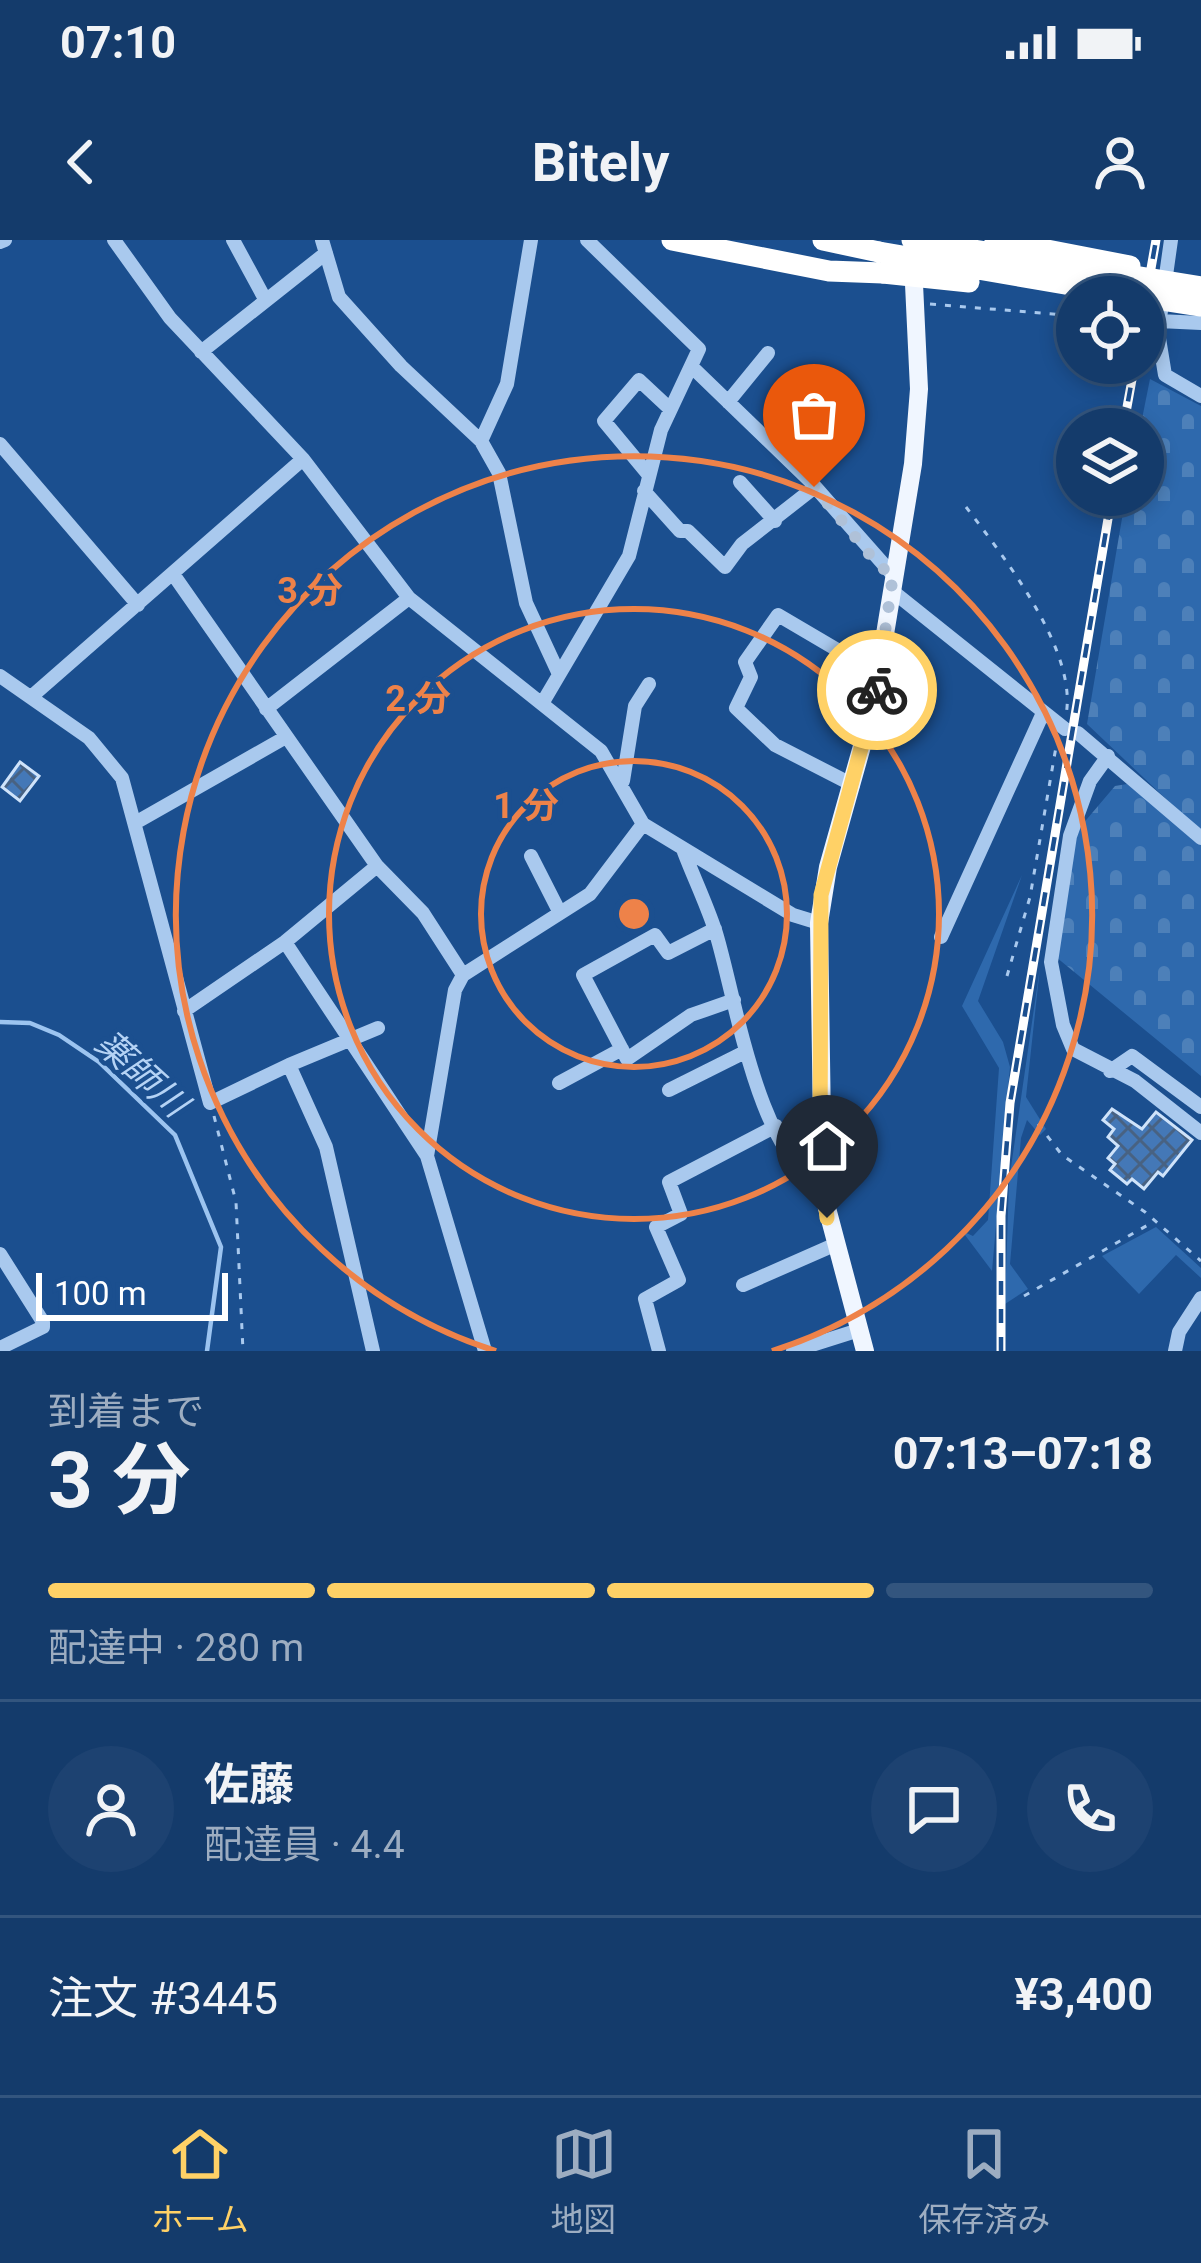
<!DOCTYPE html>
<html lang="ja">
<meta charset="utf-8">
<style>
body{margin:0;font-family:Roboto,"Noto Sans JP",sans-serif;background:#1d4271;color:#f1f3f6;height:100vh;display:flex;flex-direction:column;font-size:45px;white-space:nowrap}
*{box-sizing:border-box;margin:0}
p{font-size:39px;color:#9dadc1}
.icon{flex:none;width:66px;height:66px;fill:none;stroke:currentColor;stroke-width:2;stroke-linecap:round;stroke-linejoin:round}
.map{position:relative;height:1111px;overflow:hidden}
.drawer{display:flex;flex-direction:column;background:#143b6b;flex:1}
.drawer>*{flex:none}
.buttons{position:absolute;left:1056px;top:36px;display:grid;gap:24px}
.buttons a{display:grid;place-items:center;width:108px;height:108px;border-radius:50%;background:#143b6b;box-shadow:0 6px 18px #0003,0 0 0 3px #33557e;font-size:60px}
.scale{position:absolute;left:36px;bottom:30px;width:192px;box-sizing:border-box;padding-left:12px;border:6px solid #fff;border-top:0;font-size:33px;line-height:42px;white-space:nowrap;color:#fff;-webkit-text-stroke:9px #1b4f8f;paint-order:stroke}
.pin{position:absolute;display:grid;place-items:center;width:102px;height:102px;color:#fff;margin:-123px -51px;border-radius:50% 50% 50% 0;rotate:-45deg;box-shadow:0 0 12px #0007}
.pin .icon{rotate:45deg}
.courier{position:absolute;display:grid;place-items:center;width:120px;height:120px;margin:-60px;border:9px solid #ffd166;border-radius:50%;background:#fff;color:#222;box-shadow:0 3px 15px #0007}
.headline em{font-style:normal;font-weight:700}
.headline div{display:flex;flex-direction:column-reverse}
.headline{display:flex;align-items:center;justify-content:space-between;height:204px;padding:0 48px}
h1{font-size:78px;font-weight:700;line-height:90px}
.bar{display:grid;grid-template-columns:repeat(4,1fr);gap:18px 12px;align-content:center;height:144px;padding:0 48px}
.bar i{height:15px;border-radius:9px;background:#33557e}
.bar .on{background:#ffd166}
.bar p{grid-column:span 4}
.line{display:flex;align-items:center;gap:30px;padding:0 48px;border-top:3px solid #33557e}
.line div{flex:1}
.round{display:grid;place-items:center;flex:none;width:126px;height:126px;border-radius:63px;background:#1d4271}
.status{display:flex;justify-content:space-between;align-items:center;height:84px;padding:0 60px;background:#143b6b;direction:ltr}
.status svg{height:33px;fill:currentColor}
header{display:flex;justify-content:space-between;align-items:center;height:156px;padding:0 48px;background:#143b6b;font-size:54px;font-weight:700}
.menu{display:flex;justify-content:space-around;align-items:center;height:168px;border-top:3px solid #33557e;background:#143b6b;font-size:33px;color:#9dadc1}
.menu a{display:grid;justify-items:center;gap:6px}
.menu .on{color:#ffd166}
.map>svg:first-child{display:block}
.grass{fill:#2e69ad}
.cemetery{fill:url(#cemetery-stones)}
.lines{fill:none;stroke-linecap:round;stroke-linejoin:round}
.stream{stroke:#9cc4f0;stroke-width:4.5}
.building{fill:url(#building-cross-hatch);stroke:#cfe3fa;stroke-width:3}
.path{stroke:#a9c9ee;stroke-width:3;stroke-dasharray:6 9;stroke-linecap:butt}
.minor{stroke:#a9c9ee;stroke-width:14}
.major{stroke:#f0f6ff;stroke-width:18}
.highway{stroke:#fff;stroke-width:21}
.rail-casing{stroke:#fff;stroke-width:9}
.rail{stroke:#1b4f8f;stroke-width:4.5;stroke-dasharray:14;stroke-linecap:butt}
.highway-bridge{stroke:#fff;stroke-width:21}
.done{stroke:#afc1d8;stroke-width:12;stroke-dasharray:0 21.6}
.route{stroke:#ffd166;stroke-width:15}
.ring{fill:none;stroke:#ee8249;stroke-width:6}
.labels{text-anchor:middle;stroke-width:9;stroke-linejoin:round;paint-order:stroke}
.water-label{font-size:36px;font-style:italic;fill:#b5d3f5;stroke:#1b4f8f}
.centre{fill:#ee8249;stroke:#1b4f8f;stroke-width:6}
.ring-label{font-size:36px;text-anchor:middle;font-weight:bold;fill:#ee8249;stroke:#1b4f8f;stroke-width:9;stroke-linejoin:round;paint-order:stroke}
</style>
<div class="status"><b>07:10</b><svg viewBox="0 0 49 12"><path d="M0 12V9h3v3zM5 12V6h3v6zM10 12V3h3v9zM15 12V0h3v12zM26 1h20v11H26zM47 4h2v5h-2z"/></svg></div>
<header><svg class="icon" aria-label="back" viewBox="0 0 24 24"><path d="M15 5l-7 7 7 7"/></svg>Bitely<svg class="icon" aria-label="person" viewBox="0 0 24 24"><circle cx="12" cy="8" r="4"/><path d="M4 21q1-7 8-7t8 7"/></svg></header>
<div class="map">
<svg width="1201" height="1111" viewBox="0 0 1201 1111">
<defs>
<pattern id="cemetery-stones" width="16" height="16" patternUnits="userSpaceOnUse" patternTransform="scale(3)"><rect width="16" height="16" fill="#2e69ad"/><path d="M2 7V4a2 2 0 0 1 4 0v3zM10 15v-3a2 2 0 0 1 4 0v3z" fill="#4d80b9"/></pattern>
<pattern id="building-cross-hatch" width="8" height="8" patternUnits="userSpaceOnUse" patternTransform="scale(3)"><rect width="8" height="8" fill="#4478b7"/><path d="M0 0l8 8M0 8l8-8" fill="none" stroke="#486282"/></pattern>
</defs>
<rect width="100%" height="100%" fill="#1b4f8f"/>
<!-- grass -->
<path class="grass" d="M1022 635 978 761 1003 802 1010 827 992 1031 962 991 973 996 988 980 999 828 962 766Z
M1040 727 1026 857 1046 889 1040 895 1027 880 1021 898 1010 1024 1028 1049 1005 1064 1009 941Z
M1156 987 1201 1028V1038L1176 1015 1139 1054 1102 1016Z"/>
<!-- cemetery -->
<path class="cemetery" d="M1150 139 1201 166V592L1087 484 1126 255H1143L1140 189Z
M1127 544 1201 604V836L1056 717 1076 592 1115 546Z"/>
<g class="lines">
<!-- stream -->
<path class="stream" d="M0 782 30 783 59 795 99 822 175 895 221 1007 207 1111"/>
</g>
<!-- building -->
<path class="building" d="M20 522 39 536 20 561 2 547Z
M1112 869 1142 889 1156 872 1192 900 1163 936 1158 932 1144 949 1132 939 1127 944 1110 930 1115 924 1108 918 1118 906 1108 897 1114 889 1103 880Z"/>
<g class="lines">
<!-- path -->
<path class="path" d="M930 64 1077 76
M966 267C1004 317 1078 411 1066 475
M1007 736 1030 657 1057 501
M214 876 236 962 243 1111
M1038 884 1062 915 1145 972 1201 1021
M1024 1056 1153 982"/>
<!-- minor -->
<path class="minor" d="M114 0 170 78 303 219 409 358 601 511 643 584 793 675 819 683
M233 0 265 59
M322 0 339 57 401 126 481 201 499 233 526 363 558 432
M1171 0 1158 92 1165 135 1201 156
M0 2 5 0
M1159 81 1201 83
M201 112 326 13
M692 127 810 241 893 335
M728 162 768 113
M481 201 507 144 531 0
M0 204 138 365
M648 234 604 181 639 140 669 168
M740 242 775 281
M644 251 680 291H688L725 327 742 304 815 247
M173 334 377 626 423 673 463 735
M891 350 1065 489
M0 436 89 498 122 538 210 863 289 825 326 907 373 1111
M31 457 303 219
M543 462 629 316 661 190 699 109 587 0
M266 469 409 358
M1078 493 1201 598
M1108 516 1090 541 1070 596 1051 722 1063 785 1073 809 1135 841 1201 893
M623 541 635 466 649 444
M853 545 775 505 736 468 751 437 745 422 778 375 880 435
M135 583 286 497
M684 612C694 638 706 663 715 690 734 748 758 921 822 941
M531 616 560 673
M715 689 668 713 655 695 583 735 627 819 691 775 734 760
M941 697 1043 473
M285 702 427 916
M184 771 285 702 377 626
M289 825 378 788
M1110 831 1132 816 1201 867
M559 843 622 809
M669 850 745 812
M0 1014 43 1082V1087L0 1108
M743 1045 834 1005
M485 1111 427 916 455 750 463 735 590 654 643 584
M659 1111 645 1059 679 1040 656 987 681 974 669 942 776 886
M793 1111 859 1090
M1175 1111 1179 1092 1201 1058"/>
<!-- major -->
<path class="major" d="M865 1111 823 953 819 683 828 627 873 467 913 224 919 149 913 23"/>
<!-- highway -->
<path class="highway" d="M672 0 829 31 883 33
M823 0 879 12"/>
<!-- rail casing -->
<g class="rail-casing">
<path id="rail" d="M1143 74 1156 0
M1123 189 1135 123
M1001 1111V976L1010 863 1112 255"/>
</g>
<!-- rail -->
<use href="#rail" class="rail"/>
<!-- highway-bridge -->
<path class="highway-bridge" d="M912 0 1201 47
M995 0 1130 26
M879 12 1141 57
M883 33 969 42
M1143 57 1201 66"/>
</g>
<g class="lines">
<!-- done -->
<path class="done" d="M814 247 879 326 893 335 877 450"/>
<!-- route -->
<path class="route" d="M827 978 820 906 821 655 877 450"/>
</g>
<!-- distance rings -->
<g class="ring">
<circle cx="634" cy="674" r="153"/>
<circle cx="634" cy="674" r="305"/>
<path d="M496 1111A458 458 0 1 1 772 1111"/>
</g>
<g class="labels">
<!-- water labels -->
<g class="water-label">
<text transform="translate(142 833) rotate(42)" y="13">薬師川</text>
</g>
</g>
<circle cx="634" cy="674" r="18" class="centre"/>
<g class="ring-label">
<text x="310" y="363">3 分</text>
<text x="418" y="471">2 分</text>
<text x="526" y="578">1 分</text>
</g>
</svg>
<div class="buttons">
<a><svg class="icon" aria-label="locate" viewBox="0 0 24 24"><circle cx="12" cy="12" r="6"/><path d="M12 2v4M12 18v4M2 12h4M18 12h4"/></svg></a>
<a><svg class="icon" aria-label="layers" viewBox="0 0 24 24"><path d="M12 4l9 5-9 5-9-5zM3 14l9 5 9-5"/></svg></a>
</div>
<div class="scale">100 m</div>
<div class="pin" style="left:814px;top:247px;background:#ea580c"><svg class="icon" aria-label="bag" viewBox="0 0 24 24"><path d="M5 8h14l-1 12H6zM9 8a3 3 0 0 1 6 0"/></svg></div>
<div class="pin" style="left:827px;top:978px;background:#1f2937"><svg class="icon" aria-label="home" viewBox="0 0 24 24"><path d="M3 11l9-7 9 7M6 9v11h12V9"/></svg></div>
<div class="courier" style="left:877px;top:450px"><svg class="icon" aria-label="bike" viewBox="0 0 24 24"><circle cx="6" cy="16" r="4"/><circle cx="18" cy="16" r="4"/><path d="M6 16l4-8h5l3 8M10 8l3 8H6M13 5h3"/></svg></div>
</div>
<section class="drawer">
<div class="headline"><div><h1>3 分</h1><p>到着まで</p></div><em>07:13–07:18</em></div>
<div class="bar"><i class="on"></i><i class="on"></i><i class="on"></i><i></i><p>配達中 · 280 m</p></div>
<div class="line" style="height:216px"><a class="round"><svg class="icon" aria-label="person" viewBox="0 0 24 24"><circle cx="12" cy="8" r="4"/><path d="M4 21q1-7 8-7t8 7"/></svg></a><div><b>佐藤</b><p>配達員 · 4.4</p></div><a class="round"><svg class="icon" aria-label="chat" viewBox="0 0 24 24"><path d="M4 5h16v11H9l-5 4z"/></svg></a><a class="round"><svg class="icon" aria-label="phone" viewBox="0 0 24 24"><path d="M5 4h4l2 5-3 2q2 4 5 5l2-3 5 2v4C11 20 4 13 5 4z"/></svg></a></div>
<div class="line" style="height:156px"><div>注文 #3445</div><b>¥3,400</b></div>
</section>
<nav class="menu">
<a class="on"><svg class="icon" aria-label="home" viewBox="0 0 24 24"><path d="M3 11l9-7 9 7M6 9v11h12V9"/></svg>ホーム</a>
<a><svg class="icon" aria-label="map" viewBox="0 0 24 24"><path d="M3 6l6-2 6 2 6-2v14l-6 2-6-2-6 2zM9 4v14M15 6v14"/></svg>地図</a>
<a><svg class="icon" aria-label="saved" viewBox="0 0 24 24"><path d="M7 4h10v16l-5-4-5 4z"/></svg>保存済み</a>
</nav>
